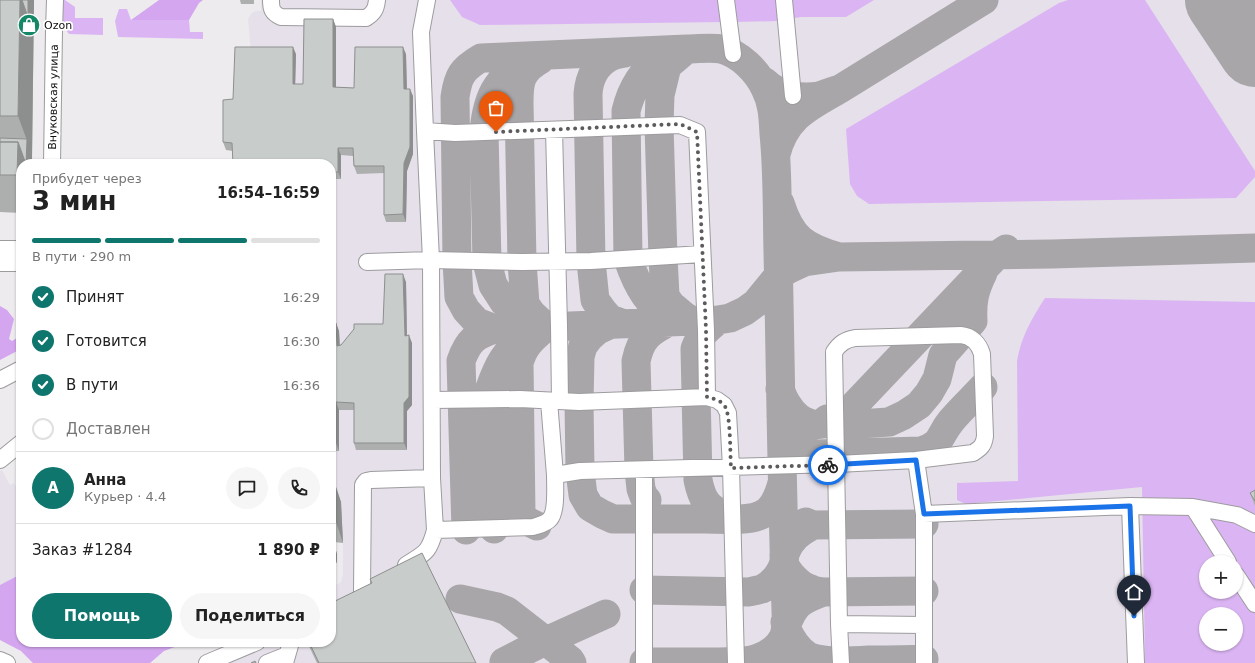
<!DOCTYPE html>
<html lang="ru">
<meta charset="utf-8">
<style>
body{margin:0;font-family:"DejaVu Sans",sans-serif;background:#f6f6f6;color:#222;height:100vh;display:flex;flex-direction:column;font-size:15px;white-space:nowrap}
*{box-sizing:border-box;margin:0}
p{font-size:13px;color:#767676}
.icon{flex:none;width:22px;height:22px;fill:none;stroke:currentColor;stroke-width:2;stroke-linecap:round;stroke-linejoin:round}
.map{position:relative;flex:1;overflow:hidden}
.panel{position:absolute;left:16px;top:159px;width:320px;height:488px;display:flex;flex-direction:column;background:#fff;border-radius:16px;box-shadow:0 1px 3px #0004}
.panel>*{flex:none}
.controls{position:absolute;left:1199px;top:555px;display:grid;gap:8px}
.controls a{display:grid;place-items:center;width:44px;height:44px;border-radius:50%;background:#fff;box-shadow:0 1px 3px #0004;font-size:20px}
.pin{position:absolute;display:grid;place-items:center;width:34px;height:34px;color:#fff;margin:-41px -17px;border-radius:50% 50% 50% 0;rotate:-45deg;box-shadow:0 0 4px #0007}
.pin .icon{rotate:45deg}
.courier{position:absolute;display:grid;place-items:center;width:40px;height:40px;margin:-20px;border:3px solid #1a73e8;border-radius:50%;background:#fff;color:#222;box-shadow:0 1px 5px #0007}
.head em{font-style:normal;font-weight:700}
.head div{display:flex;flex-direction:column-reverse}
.head{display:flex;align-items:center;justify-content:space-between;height:68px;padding:0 16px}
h1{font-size:26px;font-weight:700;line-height:30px}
.bar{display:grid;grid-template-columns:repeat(4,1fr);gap:6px 4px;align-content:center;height:48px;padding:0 16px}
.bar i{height:5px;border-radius:3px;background:#e0e0e0}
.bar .active{background:#0f766e}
.bar p{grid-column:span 4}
.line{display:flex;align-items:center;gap:10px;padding:0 16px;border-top:1px solid #e0e0e0}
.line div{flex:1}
.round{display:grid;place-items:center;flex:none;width:42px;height:42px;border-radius:21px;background:#f6f6f6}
ol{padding:0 16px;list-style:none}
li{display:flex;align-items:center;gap:12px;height:44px}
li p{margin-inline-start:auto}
li .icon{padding:4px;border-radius:50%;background:#0f766e;color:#fff;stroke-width:4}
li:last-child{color:#767676}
li i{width:22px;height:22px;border:2px solid #e0e0e0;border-radius:50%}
.primary-button{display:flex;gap:8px;margin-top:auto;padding:8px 16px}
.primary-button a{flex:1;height:46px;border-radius:24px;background:#0f766e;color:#fff;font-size:16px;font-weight:700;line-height:46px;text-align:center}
.primary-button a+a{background:#f6f6f6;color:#222}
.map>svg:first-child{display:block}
.built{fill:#e6e0ea;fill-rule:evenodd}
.green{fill:#dbb5f3;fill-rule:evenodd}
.forest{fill:#d3a6ef}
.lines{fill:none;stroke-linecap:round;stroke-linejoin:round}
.taxiway{stroke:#a8a6a8;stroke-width:29}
.runway{stroke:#a8a6a8;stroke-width:72}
.minor-casing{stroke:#9d9b9e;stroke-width:18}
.minor{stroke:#fff;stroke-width:16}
.wall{fill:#acafae}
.shaded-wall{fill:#8c8f8d}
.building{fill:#c8ccca;stroke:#8c8f8d}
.done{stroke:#5d5b5d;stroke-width:4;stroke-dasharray:0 7.2}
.route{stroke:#1a73e8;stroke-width:5}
.labels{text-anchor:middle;stroke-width:3.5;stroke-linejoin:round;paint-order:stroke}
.poi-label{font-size:11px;fill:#0f0e0f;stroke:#fff;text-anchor:start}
.street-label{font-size:11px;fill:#0f0e0f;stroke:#fff}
</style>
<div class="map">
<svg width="1255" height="663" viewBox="0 0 1255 663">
<rect width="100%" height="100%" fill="#edebee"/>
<!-- built -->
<path class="built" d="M261 0H1255V663H223L268 642H331V588L341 582 343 575V543L331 502V164L226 150 236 107 251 54 248 19 251 14 255 11H261ZM1206 562H1236V592H1206ZM1206 614H1236V644H1206Z
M2 470 10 485 14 483 21 497V574L0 585V471Z"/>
<!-- green -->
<path class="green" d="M60 0H65L75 7V18H103V35L69 34 65 29V25L62 24Z
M450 0H723L726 22 480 25 462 17Z
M733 0H778V21L737 22Z
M789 0H874L846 17H801L790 19Z
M1068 0H1145L1255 171V177L1236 198 869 204 857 196 850 184 846 129 1059 3Z
M119 9H127L131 20H189L190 32H203V39L118 37 115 21Z
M1045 298 1255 302V663H1145L1142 487 966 504 957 500V483L1018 481 1017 361C1021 337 1032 318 1045 298ZM1206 562H1236V592H1206ZM1206 614H1236V644H1206Z"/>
<!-- forest -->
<path class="forest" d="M159 0H203L199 3 189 20H131Z
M0 306 7 310 14 319 9 339 12 341 17 338 21 333V348L19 350 0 360Z
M21 574V642H185V643L164 651 150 663H33L21 651 0 640V585Z"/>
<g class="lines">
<!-- taxiway -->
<path class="taxiway" d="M687 49 667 66 660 95 659 125 663 257 665 296 671 305 683 315 692 321C687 320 681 320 676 318 649 311 636 283 628 259L626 111C631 91 641 72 658 61 667 56 678 53 687 49Z
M534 56C499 76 487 92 484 132L487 262 493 285 504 302 517 314 537 327
M540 60C521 71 519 81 519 102L522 262 525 304 532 314 544 325
M765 82C778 95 800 99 819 96 826 94 833 91 840 89 809 107 786 116 776 154
M840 89 984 0
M780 203C791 238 804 247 839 257
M718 320C706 330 700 335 695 349L698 480C703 505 710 509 732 519
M624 324 610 319 603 311 595 300 591 261 588 94C589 79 595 65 610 57 614 55 620 54 625 53
M609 325 598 330 589 338 583 346 580 357 579 402 580 471 583 495 590 507 602 514 613 519C644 519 675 519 706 519 722 519 746 522 761 515 773 510 779 494 782 483
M780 389C782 394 784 400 787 404 801 427 822 430 844 416L997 255 1006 249
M781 416 786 433 794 442 805 451 817 454 921 451C943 444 938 437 951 421 961 409 973 398 983 387
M827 419 844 425 889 422 904 415 919 405 929 393 937 379 943 355 973 321C972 302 974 291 983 273
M647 500 644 497 641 489 639 470 636 361C641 338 649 332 669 322
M806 522 813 525 924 524
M813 525C806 529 798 533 793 540 789 544 784 554 784 560 785 571 800 586 811 589 814 591 819 591 823 592L924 591
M494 529 490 388C497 368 506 348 526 337 532 333 539 330 546 327 532 339 524 345 519 363L521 514 527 521 537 526
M466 530 461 361C468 341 475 335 495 329
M644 590 749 592C753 591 758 590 762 589 773 584 786 568 784 555
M823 592C801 600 794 604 786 627 791 639 797 649 808 656 822 663 853 661 869 660 887 660 906 660 924 659
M460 599 497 607 507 611 570 660 572 663
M504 662 535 646 606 614
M644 662C668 662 692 662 715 662 728 661 747 663 758 658 773 653 789 639 785 622
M788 663C782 526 781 389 778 252 777 213 778 173 774 134 773 117 773 104 765 88 757 71 740 54 721 49 711 47 698 49 687 49L481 58C462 69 458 76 455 97L457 261 459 297 466 310 477 322 495 329 718 320 730 318 745 311 756 303 778 276 789 269 804 262 839 257 1052 254 1255 248"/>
<!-- runway -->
<path class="runway" d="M1221 0 1255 51"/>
<!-- minor casing -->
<g class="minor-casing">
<path id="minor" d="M271 0C271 9 272 13 281 17L366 18C374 13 376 9 377 0
M427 0 421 32 425 131 455 133 484 132 680 125 697 132 706 330 707 397 717 400 724 405 728 413 731 467 736 663
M726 0 733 54
M784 0 793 96
M554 130 559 326 560 401
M425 131 431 260 432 478 435 530 533 527C539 525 546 524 550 519 557 511 555 486 555 475L580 471 837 464 916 460 924 514V663
M52 164 54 30 55 0
M0 249H21
M367 262 431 260 522 262 591 261 702 254
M0 263H21
M0 380 21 369
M433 400 520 399 579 402 707 397
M549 401 555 475
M0 460 21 443
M644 470V663
M1130 506 1136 663
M1193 507 1228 562
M924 514 1130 506 1193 507 1237 515 1255 524
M406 565C425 553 429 553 435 530
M1236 575 1255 604
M362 592 363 485 366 481 371 480 432 478
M839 624 924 625
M0 660 7 663
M207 663 257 642
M267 663 287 655
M285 663 291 642
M841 663 839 624 834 352C840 343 845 340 855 338L961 335C972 336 979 344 982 354L985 436C984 445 981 448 973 453L916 460"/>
</g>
<!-- minor -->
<use href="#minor" class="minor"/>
</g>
<!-- wall -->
<path class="wall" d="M0 0H34L32 164H21V213L0 212Z
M240 0H254V4H241Z
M333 19 336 27V87L354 88 406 54 407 89 413 96V154L407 171 406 222H386L384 215V173L357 174 354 166 353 156 341 155V179H331V164L226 150 223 142 233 99 296 54 295 84H303Z
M331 204 333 210V234H331Z
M406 282 407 335 412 343V405L407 411V450H356L354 443V410H339V451H332L333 461H331V323H336L339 331 340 345 383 324Z
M331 481H334L341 502 343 543 334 542V544L337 554V563H333V572H331Z
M1255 490V506L1250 493Z
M370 579 476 663H317L307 642H331L372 583Z"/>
<!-- shaded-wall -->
<path class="shaded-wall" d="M20 0H34L32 154 18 116Z
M333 19 336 27V95L333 87Z
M293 47 296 54 295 92 293 84Z
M403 47 406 54 407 96 404 89Z
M410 89 413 96V154L407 171 406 222 403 214 404 163Z
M27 139 32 154V164H26Z
M18 142 26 164H21V185L17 175Z
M338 148 341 155V179L338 172Z
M331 204 333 210V234L331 228Z
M403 274 406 282 407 343 405 336Z
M331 277 332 279V305L331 304Z
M336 323 339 331 340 353 337 346Z
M409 335 412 343V405L407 411V450L404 443V403Z
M336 402 339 410V451L336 443Z
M331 448 332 451 333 461 331 457Z
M334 481 341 502 343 543 336 522Z
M331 533 334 542V544L337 554V563L331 545Z
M331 557 333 563V572L331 567Z"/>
<!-- building -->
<path class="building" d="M0 0H20L18 116H0Z
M22 0H28V17Z
M304 19H333V87L354 88 355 47H403L404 89H410V147L404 163 403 214 384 215V166H354L353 148H338V172H331V164H233L232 143 223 142V100L233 99 235 47H293V84H303Z
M0 138 27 139 26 164 18 142H0Z
M0 142H18L17 175H0Z
M385 274H403L405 336 409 335V397L404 403V443H354V403L336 402V443L331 444V323H336L337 346 341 345 354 329V324H383Z
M331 481H334L336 522 331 521Z
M1255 490V501L1250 493Z
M422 553 476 663H319L309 642H331V603L372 583 370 579Z
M255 661 256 663H251Z"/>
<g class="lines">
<!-- done -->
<path class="done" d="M496 132 680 124 697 132 706 330 707 397C712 398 720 400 724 405 731 412 730 455 731 468L828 465"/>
<!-- route -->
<path class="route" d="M828 465 916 460 924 514 1130 506 1134 616"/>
</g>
<!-- icons -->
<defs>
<g id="shop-disc" transform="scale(1.15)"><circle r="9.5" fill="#148766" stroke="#fff"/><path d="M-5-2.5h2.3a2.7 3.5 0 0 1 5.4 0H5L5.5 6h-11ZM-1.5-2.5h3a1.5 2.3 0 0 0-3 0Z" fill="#fff"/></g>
</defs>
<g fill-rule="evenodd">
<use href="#shop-disc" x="29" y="25"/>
</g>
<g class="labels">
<!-- poi labels -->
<g class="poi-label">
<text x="44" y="29">Ozon</text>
</g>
<!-- street labels -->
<g class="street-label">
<text transform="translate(53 97) rotate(-89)" y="4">Внуковская улица</text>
</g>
</g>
</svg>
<div class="controls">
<a>+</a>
<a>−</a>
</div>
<div class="pin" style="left:496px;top:132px;background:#ea580c"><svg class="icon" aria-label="bag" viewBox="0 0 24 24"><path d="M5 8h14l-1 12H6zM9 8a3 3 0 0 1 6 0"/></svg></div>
<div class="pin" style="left:1134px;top:616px;background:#1f2937"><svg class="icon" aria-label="home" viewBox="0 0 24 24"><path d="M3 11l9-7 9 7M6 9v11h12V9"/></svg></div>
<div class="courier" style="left:828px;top:465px"><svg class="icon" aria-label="bike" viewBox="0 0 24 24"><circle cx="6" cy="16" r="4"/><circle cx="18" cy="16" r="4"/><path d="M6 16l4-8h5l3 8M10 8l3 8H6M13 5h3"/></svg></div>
<section class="panel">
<div class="head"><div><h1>3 мин</h1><p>Прибудет через</p></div><em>16:54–16:59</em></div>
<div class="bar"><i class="active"></i><i class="active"></i><i class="active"></i><i></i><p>В пути · 290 m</p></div>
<ol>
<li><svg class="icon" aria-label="check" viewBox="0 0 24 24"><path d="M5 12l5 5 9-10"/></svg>Принят<p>16:29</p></li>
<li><svg class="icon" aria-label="check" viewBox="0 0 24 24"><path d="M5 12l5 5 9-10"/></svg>Готовится<p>16:30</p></li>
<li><svg class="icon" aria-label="check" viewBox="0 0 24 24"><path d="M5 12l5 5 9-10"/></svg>В пути<p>16:36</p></li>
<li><i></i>Доставлен</li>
</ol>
<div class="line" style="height:72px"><b class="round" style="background:#0f766e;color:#fff">А</b><div><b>Анна</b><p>Курьер · 4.4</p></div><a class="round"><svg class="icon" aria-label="chat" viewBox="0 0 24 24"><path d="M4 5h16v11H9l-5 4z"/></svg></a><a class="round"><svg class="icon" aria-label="phone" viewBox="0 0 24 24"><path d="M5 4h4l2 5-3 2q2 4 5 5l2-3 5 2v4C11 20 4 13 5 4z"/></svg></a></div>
<div class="line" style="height:52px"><div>Заказ #1284</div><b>1 890 ₽</b></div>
<div class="primary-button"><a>Помощь</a><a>Поделиться</a></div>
</section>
</div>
